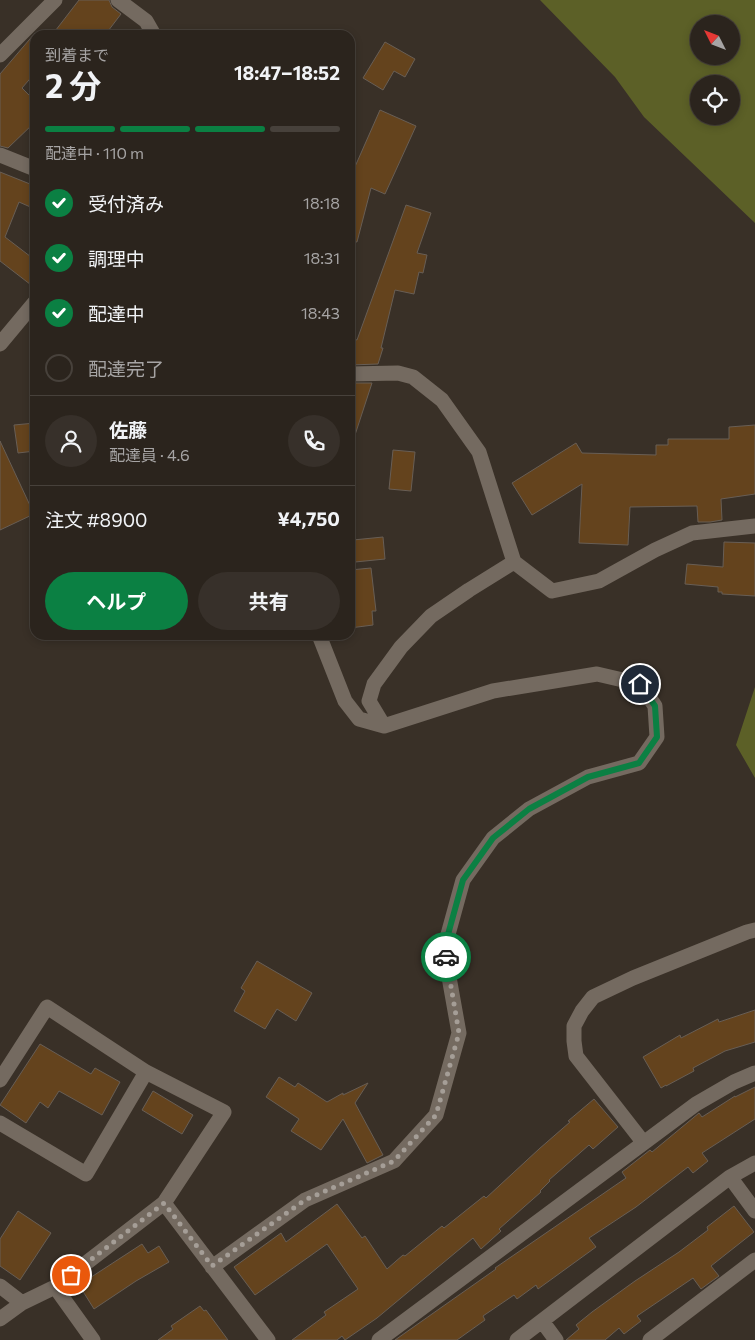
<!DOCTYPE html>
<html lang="ja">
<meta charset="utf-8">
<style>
body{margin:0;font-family:Commissioner,"Noto Sans JP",sans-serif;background:#37302a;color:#f1f3f6;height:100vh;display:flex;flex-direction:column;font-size:19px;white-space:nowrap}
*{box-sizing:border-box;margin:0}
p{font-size:16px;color:#a6a4a4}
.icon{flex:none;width:28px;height:28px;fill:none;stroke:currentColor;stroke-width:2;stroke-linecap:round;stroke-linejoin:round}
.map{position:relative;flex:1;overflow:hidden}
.drawer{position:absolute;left:30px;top:30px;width:325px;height:610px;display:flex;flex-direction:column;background:#2b241d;border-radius:15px;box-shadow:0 2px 8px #0003,0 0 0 1px #47413b}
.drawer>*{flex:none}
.needle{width:32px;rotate:312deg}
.tools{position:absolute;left:690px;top:15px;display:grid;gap:10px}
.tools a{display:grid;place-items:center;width:50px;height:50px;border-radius:50%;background:#2b241d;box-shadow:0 2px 8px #0003,0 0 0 1px #47413b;font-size:25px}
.pin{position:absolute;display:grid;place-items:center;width:42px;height:42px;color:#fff;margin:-21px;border:2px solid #fff;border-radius:50%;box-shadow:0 1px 5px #0007}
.courier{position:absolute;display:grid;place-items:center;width:50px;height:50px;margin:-25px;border:4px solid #0b8043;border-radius:50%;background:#fff;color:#222;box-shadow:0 1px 6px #0007}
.head em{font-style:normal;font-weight:700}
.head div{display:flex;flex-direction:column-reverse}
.head{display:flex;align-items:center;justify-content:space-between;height:85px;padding:0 15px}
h1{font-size:32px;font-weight:700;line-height:38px}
.bar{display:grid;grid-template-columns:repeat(4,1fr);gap:8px 5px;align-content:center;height:60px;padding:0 15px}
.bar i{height:6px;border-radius:4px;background:#47413b}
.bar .current{background:#0b8043}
.bar p{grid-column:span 4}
.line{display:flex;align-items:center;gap:12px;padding:0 15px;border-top:1px solid #47413b}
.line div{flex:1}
.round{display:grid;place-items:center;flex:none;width:52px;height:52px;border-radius:26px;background:#37302a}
ol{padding:0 15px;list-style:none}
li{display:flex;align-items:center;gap:15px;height:55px}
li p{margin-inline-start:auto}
li .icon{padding:5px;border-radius:50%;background:#0b8043;color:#fff;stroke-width:4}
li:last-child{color:#a6a4a4}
li i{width:28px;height:28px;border:2px solid #47413b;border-radius:50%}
.action{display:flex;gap:10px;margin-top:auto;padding:10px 15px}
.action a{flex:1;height:58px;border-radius:30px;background:#0b8043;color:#fff;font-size:20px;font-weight:700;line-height:58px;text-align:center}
.action a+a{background:#37302a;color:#f1f3f6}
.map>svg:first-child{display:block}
.green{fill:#5c6027;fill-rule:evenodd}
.building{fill:#64431d;stroke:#685e55}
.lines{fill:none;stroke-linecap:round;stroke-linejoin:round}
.street{stroke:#746a60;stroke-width:15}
.done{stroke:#a59e97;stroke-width:5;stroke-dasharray:0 9}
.route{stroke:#0b8043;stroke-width:6}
</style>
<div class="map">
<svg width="755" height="1340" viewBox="0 0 755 1340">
<rect width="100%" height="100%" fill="#393027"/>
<!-- green -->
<path class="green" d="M540 0H755V223L644 117 615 77ZM699 24H731V56H699ZM699 84H731V116H699Z
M755 687V778L736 745Z"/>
<!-- building -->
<path class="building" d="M79 0H109L112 7 121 14 105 35H52Z
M35 33V73L22 88 35 101V122L8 148 0 146V74Z
M385 42 415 59 405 77 394 71 383 90 363 78Z
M380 110 416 126 385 194 371 188 357 242 350 241V178Z
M0 172 35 186V209L19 202 5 237 35 260V288L0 261Z
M406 205 431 213 417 253 427 255 423 273 419 272 414 294 395 290 381 348H383L378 364 350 365V338L357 340Z
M350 383H372L354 438 350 437Z
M35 423V451L18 453 14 425Z
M755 425V494L721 499 722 520 710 522H698L697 506 630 507 628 545 579 543 582 484 532 515 512 483 576 443 582 453 656 455V445H668V439H729V427Z
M0 441 34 514 0 530Z
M393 450 415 452 411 491 389 489Z
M383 537 385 559 355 562 353 540Z
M724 542 755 543V596L722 594V592H718V587L685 584 687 564 723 567Z
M371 568 376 611H372L373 625 350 628V570Z
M257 961 312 993 296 1021 277 1009 265 1029 234 1011 245 991 241 988Z
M755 1010V1042L725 1051 693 1068 694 1071 666 1086V1085L661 1088 643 1057 680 1035 681 1038 718 1019 719 1022Z
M40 1044 91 1074 95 1068 120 1082 102 1115 59 1091 48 1108 40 1102 26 1123 0 1105Z
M279 1077 295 1087 298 1083 327 1102 343 1093V1095L368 1083 355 1103 383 1155 367 1163 343 1119 321 1150 291 1131 299 1119 266 1097Z
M755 1087V1119L702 1153 708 1161 693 1173 688 1167 636 1207 589 1238 596 1247 538 1289 536 1285 517 1299 514 1295 483 1316 485 1320 457 1340H395L496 1269 495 1268 626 1178 622 1172 650 1150 652 1152 699 1113 702 1117 735 1096V1097Z
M153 1091 193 1115 182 1134 142 1110Z
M594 1099 618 1127 593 1149 589 1145 549 1180 550 1181 540 1191 541 1192 499 1229 501 1231 481 1249 473 1238 377 1318 345 1340 342 1336 337 1340H292L326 1315 324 1312 358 1289 327 1244 255 1295 234 1267 281 1233 286 1242 337 1204 362 1238 365 1236 387 1269 403 1255 405 1256 442 1226 444 1228 484 1196 486 1198 539 1149 570 1122 568 1121Z
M734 1206 754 1232 711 1266 719 1276 701 1289 693 1278 637 1316 641 1321 624 1334 619 1328 605 1340H566L579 1329 576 1325 592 1312 635 1281 679 1252 708 1230 707 1227Z
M18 1211 51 1233 20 1280 0 1266V1239Z
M142 1244 148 1253 159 1246 169 1262 136 1281 94 1309 79 1285Z
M200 1306 204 1311 206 1310 228 1340H158L173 1329 171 1326Z"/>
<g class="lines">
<!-- street -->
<path class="street" d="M118 0 146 21 154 35
M0 55 55 0
M0 155 35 169
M0 344 35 302
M350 374 398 373 413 377 442 400 479 452 514 562 552 591 599 581 655 550 692 533 755 526
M384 726 369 701 374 684 401 647 431 616 469 590 514 562
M0 1080 47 1007 146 1072 224 1112 164 1203 55 1287 22 1303 0 1319
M0 1123 86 1174 146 1072
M643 1142 576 1056 574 1041V1026L582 1011 593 997 633 978 747 932 755 930
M730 1177 755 1211
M164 1203 268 1340
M212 1267 305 1200 394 1161 436 1115 459 1033 444 949 463 880 493 838 529 809 588 777 639 763 657 737 655 706 640 684 597 674 493 691 384 726 359 719 345 701 319 635
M0 1286 22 1303
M55 1287 93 1340
M542 1321 556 1340
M379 1340 696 1104 734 1082 755 1073
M517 1340 730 1177 755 1163
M650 1340 755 1260"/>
</g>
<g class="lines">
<!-- done -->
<path class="done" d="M71 1275 164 1203 212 1266 305 1200 394 1161 436 1115 459 1033 446 957"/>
<!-- route -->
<path class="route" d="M446 957 444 949 463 880 493 838 529 809 588 777 639 763 657 737 655 706 640 684"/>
</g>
</svg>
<div class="tools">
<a><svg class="needle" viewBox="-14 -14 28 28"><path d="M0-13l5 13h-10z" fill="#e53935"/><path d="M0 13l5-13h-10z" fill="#a6a4a4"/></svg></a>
<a><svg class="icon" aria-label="locate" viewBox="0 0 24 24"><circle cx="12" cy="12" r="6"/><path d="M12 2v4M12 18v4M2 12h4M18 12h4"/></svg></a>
</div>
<div class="pin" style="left:71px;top:1275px;background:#ea580c"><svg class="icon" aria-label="bag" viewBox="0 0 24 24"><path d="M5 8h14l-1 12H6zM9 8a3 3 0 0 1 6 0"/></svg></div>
<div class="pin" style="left:640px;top:684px;background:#1f2937"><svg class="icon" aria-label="home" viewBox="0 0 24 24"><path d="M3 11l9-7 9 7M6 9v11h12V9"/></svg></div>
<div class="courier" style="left:446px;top:957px"><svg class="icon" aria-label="car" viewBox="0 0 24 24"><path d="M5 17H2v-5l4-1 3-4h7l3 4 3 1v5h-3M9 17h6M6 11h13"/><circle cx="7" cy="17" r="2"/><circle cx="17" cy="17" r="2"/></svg></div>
<section class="drawer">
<div class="head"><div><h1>2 分</h1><p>到着まで</p></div><em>18:47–18:52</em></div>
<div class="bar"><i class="current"></i><i class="current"></i><i class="current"></i><i></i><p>配達中 · 110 m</p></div>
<ol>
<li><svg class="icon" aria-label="check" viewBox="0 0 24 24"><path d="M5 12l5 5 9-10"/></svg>受付済み<p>18:18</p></li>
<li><svg class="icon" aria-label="check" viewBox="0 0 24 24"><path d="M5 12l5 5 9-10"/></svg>調理中<p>18:31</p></li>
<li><svg class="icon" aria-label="check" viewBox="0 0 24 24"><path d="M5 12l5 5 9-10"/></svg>配達中<p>18:43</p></li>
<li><i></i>配達完了</li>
</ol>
<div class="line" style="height:90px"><a class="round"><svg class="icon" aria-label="person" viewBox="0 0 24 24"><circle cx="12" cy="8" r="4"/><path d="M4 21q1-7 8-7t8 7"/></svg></a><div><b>佐藤</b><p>配達員 · 4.6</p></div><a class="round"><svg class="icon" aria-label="phone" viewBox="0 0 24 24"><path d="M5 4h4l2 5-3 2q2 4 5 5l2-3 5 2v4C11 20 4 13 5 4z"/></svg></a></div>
<div class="line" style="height:65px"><div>注文 #8900</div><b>¥4,750</b></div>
<div class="action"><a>ヘルプ</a><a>共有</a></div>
</section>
</div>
